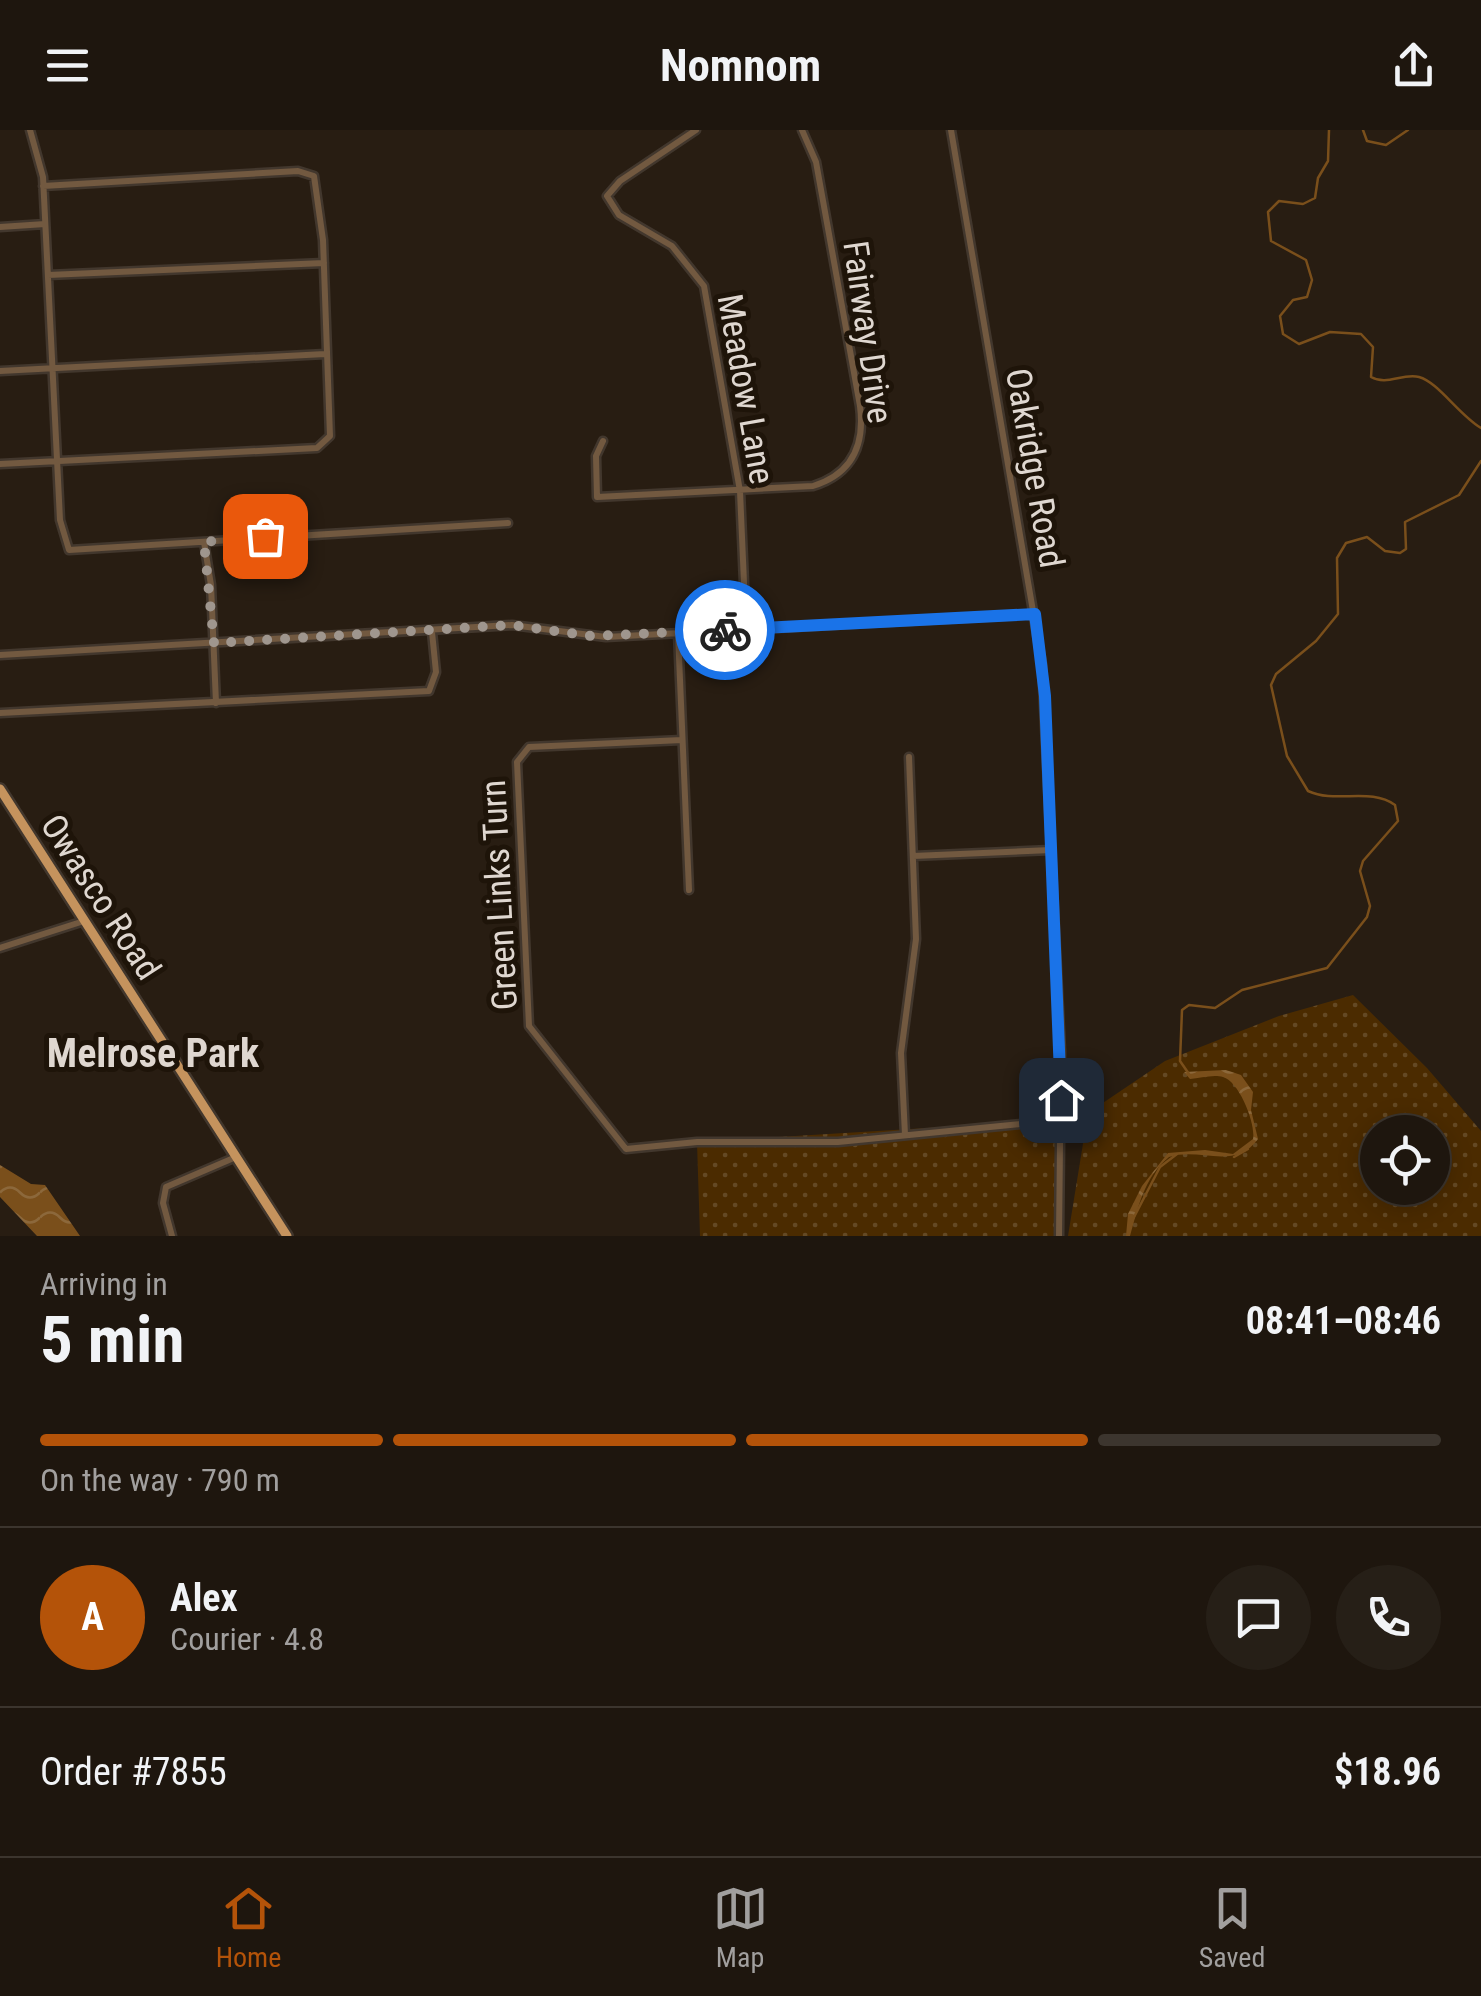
<!DOCTYPE html>
<meta charset="utf-8">
<style>
body{margin:0;font-family:"Roboto Condensed",sans-serif;background:#261f17;color:#f1f3f6;height:100vh;display:flex;flex-direction:column;font-size:38px;white-space:nowrap}
*{box-sizing:border-box;margin:0}
p{font-size:32px;color:#a19f9e}
.icon{flex:none;width:55px;height:55px;fill:none;stroke:currentColor;stroke-width:2;stroke-linecap:round;stroke-linejoin:round}
.map{position:relative;height:1106px;overflow:hidden}
.side{display:flex;flex-direction:column;background:#1e160e;flex:1}
.side>*{flex:none}
.tools{position:absolute;left:1360px;top:985px;display:grid;gap:20px}
.tools a{display:grid;place-items:center;width:90px;height:90px;border-radius:50%;background:#1e160e;box-shadow:0 5px 25px #0003,0 0 0 2px #3c352e;font-size:50px}
.pin{position:absolute;display:grid;place-items:center;width:85px;height:85px;color:#fff;margin:-42px;border-radius:20px;box-shadow:0 5px 15px #0006}
.courier{position:absolute;display:grid;place-items:center;width:100px;height:100px;margin:-50px;border:8px solid #1a73e8;border-radius:50%;background:#fff;color:#222;box-shadow:0 2px 12px #0007}
.overview em{font-style:normal;font-weight:700}
.overview div{display:flex;flex-direction:column-reverse}
.overview{display:flex;align-items:center;justify-content:space-between;height:170px;padding:0 40px}
h1{font-size:65px;font-weight:700;line-height:75px}
.bar{display:grid;grid-template-columns:repeat(4,1fr);gap:15px 10px;align-content:center;height:120px;padding:0 40px}
.bar i{height:12px;border-radius:8px;background:#3c352e}
.bar .current{background:#b45309}
.bar p{grid-column:span 4}
.line{display:flex;align-items:center;gap:25px;padding:0 40px;border-top:2px solid #3c352e}
.line div{flex:1}
.round{display:grid;place-items:center;flex:none;width:105px;height:105px;border-radius:52px;background:#261f17}
header{display:flex;justify-content:space-between;align-items:center;height:130px;padding:0 40px;background:#1e160e;font-size:45px;font-weight:700}
.menu{display:flex;justify-content:space-around;align-items:center;height:140px;border-top:2px solid #3c352e;background:#1e160e;font-size:28px;color:#a19f9e}
.menu a{display:grid;justify-items:center;gap:5px}
.menu .current{color:#b45309}
.map>svg:first-child{display:block}
.grass{fill:url(#grass-dots);fill-rule:evenodd}
.water{fill:url(#water-waves)}
.lines{fill:none;stroke-linecap:round;stroke-linejoin:round}
.stream{stroke:#7a4f1b;stroke-width:2.5}
.minor-casing{stroke:#42372d;stroke-width:11}
.major-casing{stroke:#42372d;stroke-width:14}
.minor{stroke:#725940;stroke-width:6}
.major{stroke:#c5935d;stroke-width:9}
.done{stroke:#9f968e;stroke-width:10;stroke-dasharray:0 18}
.route{stroke:#1a73e8;stroke-width:12}
.labels{text-anchor:middle;stroke-width:10;stroke-linejoin:round;paint-order:stroke}
.street-label{font-size:35px;fill:#dfd7d0;stroke:#1e1409}
.quarter-label{font-size:40px;font-weight:bold;fill:#dfd7d0;stroke:#1e1409}
</style>
<header><svg class="icon" aria-label="menu" viewBox="0 0 24 24"><path d="M4 6h16M4 12h16M4 18h16"/></svg>Nomnom<svg class="icon" aria-label="share" viewBox="0 0 24 24"><path d="M12 15V3M7 8l5-5 5 5M5 13v7h14v-7"/></svg></header>
<div class="map">
<svg width="1481" height="1106" viewBox="0 0 1481 1106">
<defs>
<pattern id="grass-dots" width="8" height="8" patternUnits="userSpaceOnUse" patternTransform="scale(2.5)"><rect width="8" height="8" fill="#4b2b00"/><path d="M2 2h.1M6 6h.1" fill="none" stroke="#644924" stroke-width="1.8" stroke-linecap="round"/></pattern>
<pattern id="water-waves" width="16" height="10" patternUnits="userSpaceOnUse" patternTransform="scale(2.5)"><rect width="16" height="10" fill="#7a4f1b"/><path d="M0 5q4-4 8 0t8 0" fill="none" stroke="#8c683b"/></pattern>
</defs>
<rect width="100%" height="100%" fill="#281d12"/>
<!-- grass -->
<path class="grass" d="M1353 865 1427 938 1481 1001V1106H1068L1088 983 1165 931 1279 886ZM1378 1002H1432V1058H1378Z
M1061 990 1062 1106H700L697 1012Z"/>
<!-- water -->
<path class="water" d="M1226 940 1241 945 1253 962 1251 980 1258 1009C1235 1041 1200 1017 1169 1027 1144 1047 1138 1078 1130 1106H1126L1128 1084 1142 1056 1168 1023 1205 1020 1233 1024 1253 1009C1256 995 1240 952 1223 947 1214 944 1200 948 1190 949L1184 942Z
M0 1035 31 1054 45 1055 80 1106H37L0 1067Z"/>
<g class="lines">
<!-- stream -->
<path class="stream" d="M1329 0 1328 31 1318 48 1315 68 1303 74 1279 71 1268 82 1271 111 1306 130 1312 150 1307 167 1293 170 1280 186 1283 204 1299 214 1330 202 1361 204 1373 217 1371 247C1387 256 1402 243 1419 247 1438 252 1459 285 1481 298
M1363 0 1367 11 1386 15 1408 0
M1189 944 1180 931 1182 880 1189 875 1215 878 1242 860 1327 838 1367 787 1370 776 1360 741 1363 731 1398 691 1395 675C1370 657 1336 674 1308 661L1287 626 1271 555 1276 544 1316 511 1338 484 1337 428 1346 413 1367 407 1385 421 1400 423 1406 419 1405 392 1459 365 1481 331
M1234 1027 1248 1019
M1132 1091 1160 1037 1177 1024"/>
<!-- minor casing -->
<g class="minor-casing">
<path id="minor" d="M30 0 43 47 60 390 69 420 508 393
M696 0 620 51 607 66 619 85 672 116 704 156 740 361 746 499
M951 0 1042 534 1061 922 1059 1106
M0 97 45 94
M48 145 324 133
M0 241 325 224
M603 311 596 326 597 367 813 356C852 344 865 315 860 276L816 32 802 0
M0 334 317 318 330 306 323 110 314 46 298 41 43 56
M204 412 211 455 216 573
M678 503 689 760
M0 525 512 495 606 507 1035 484
M0 583 429 561 436 542 432 502
M682 610 529 617 517 632 529 896 626 1019 697 1012H838L1061 990
M913 726 1051 720
M0 818 84 791
M905 1005 901 923 916 809 909 627
M172 1106 163 1073 166 1057 236 1027"/>
</g>
<!-- major casing -->
<g class="major-casing">
<path id="major" d="M0 659 287 1106"/>
</g>
<!-- minor -->
<use href="#minor" class="minor"/>
<!-- major -->
<use href="#major" class="major"/>
</g>
<g class="lines">
<!-- done -->
<path class="done" d="M265 406 204 412 214 513 512 495 591 506 725 500"/>
<!-- route -->
<path class="route" d="M725 500 1035 484 1045 566 1061 970"/>
</g>
<g class="labels">
<!-- street labels -->
<g class="street-label">
<text transform="translate(868 202) rotate(82)" y="12">Fairway Drive</text>
<text transform="translate(746 259) rotate(80)" y="12">Meadow Lane</text>
<text transform="translate(1035 338) rotate(80)" y="12">Oakridge Road</text>
<text transform="translate(499 765) rotate(-93)" y="12">Green Links Turn</text>
<text transform="translate(101 767) rotate(57)" y="12">Owasco Road</text>
</g>
<!-- quarter labels -->
<g class="quarter-label">
<text x="153" y="937">Melrose Park</text>
</g>
</g>
</svg>
<div class="tools">
<a><svg class="icon" aria-label="locate" viewBox="0 0 24 24"><circle cx="12" cy="12" r="6"/><path d="M12 2v4M12 18v4M2 12h4M18 12h4"/></svg></a>
</div>
<div class="pin" style="left:265px;top:406px;background:#ea580c"><svg class="icon" aria-label="bag" viewBox="0 0 24 24"><path d="M5 8h14l-1 12H6zM9 8a3 3 0 0 1 6 0"/></svg></div>
<div class="pin" style="left:1061px;top:970px;background:#1f2937"><svg class="icon" aria-label="home" viewBox="0 0 24 24"><path d="M3 11l9-7 9 7M6 9v11h12V9"/></svg></div>
<div class="courier" style="left:725px;top:500px"><svg class="icon" aria-label="bike" viewBox="0 0 24 24"><circle cx="6" cy="16" r="4"/><circle cx="18" cy="16" r="4"/><path d="M6 16l4-8h5l3 8M10 8l3 8H6M13 5h3"/></svg></div>
</div>
<section class="side">
<div class="overview"><div><h1>5 min</h1><p>Arriving in</p></div><em>08:41–08:46</em></div>
<div class="bar"><i class="current"></i><i class="current"></i><i class="current"></i><i></i><p>On the way · 790 m</p></div>
<div class="line" style="height:180px"><b class="round" style="background:#b45309;color:#fff">A</b><div><b>Alex</b><p>Courier · 4.8</p></div><a class="round"><svg class="icon" aria-label="chat" viewBox="0 0 24 24"><path d="M4 5h16v11H9l-5 4z"/></svg></a><a class="round"><svg class="icon" aria-label="phone" viewBox="0 0 24 24"><path d="M5 4h4l2 5-3 2q2 4 5 5l2-3 5 2v4C11 20 4 13 5 4z"/></svg></a></div>
<div class="line" style="height:130px"><div>Order #7855</div><b>$18.96</b></div>
</section>
<nav class="menu">
<a class="current"><svg class="icon" aria-label="home" viewBox="0 0 24 24"><path d="M3 11l9-7 9 7M6 9v11h12V9"/></svg>Home</a>
<a><svg class="icon" aria-label="map" viewBox="0 0 24 24"><path d="M3 6l6-2 6 2 6-2v14l-6 2-6-2-6 2zM9 4v14M15 6v14"/></svg>Map</a>
<a><svg class="icon" aria-label="saved" viewBox="0 0 24 24"><path d="M7 4h10v16l-5-4-5 4z"/></svg>Saved</a>
</nav>
